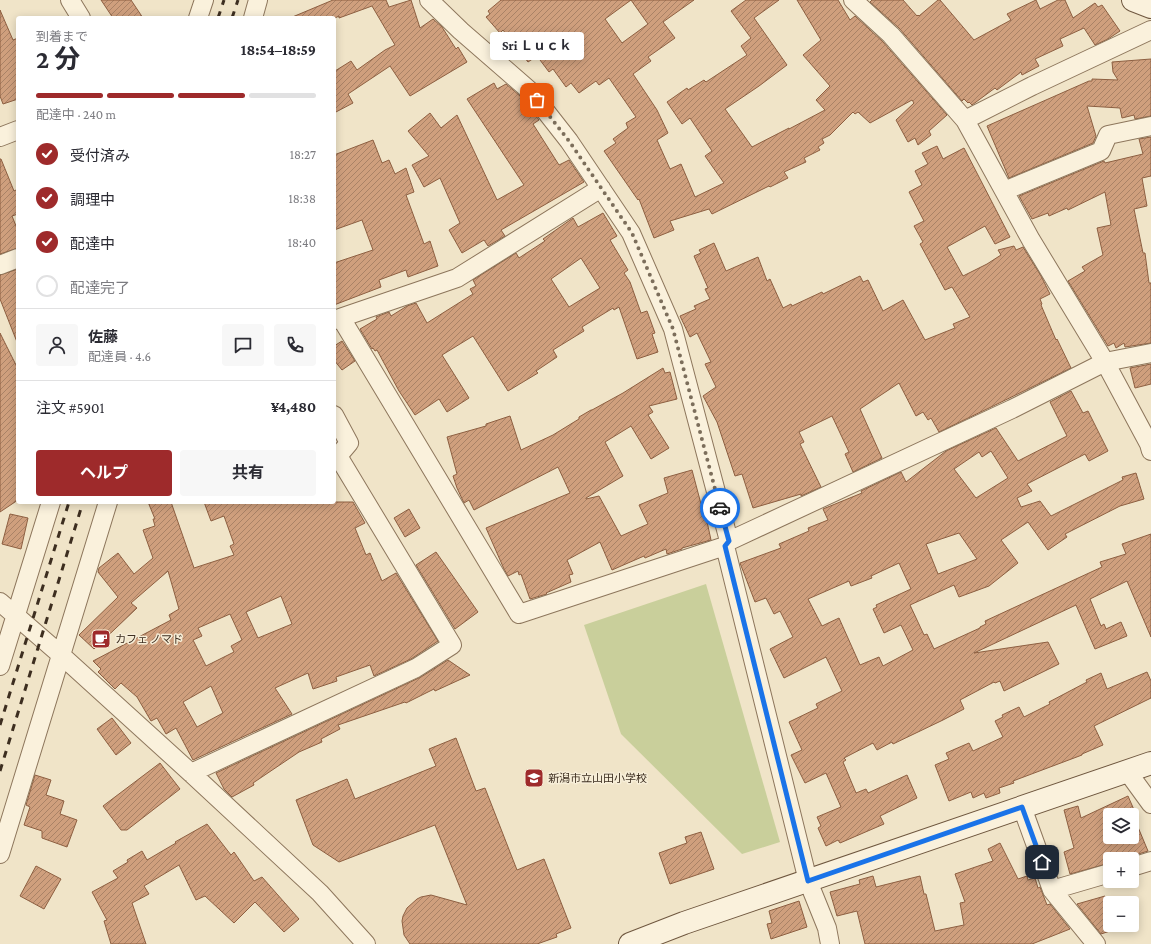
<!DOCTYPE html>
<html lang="ja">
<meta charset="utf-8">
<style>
body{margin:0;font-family:"Crimson Pro","Noto Sans JP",serif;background:#f7f7f7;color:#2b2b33;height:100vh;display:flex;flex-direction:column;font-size:15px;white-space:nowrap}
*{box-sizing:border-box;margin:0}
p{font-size:13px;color:#7c7c81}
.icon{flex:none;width:22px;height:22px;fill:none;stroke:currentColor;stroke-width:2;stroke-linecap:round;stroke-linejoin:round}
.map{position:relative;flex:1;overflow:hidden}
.sheet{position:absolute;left:16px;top:16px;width:320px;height:488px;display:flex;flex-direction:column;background:#fff;border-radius:4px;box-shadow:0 2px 10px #0003}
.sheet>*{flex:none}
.fabs{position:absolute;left:1103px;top:808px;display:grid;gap:8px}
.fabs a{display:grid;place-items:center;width:36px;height:36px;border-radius:4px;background:#fff;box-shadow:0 2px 10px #0003;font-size:20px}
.pin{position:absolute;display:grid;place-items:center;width:34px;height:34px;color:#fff;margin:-17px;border-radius:8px;box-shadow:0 2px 6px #0006}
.courier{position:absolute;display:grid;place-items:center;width:40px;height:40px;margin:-20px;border:3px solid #1a73e8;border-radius:50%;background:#fff;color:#222;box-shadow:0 1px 5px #0007}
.bubble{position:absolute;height:28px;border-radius:4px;background:#fff;box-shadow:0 2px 10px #0003;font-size:13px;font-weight:700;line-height:28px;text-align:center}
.summary em{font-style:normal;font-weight:700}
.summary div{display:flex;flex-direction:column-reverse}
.summary{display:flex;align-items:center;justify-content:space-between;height:68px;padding:0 20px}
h1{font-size:26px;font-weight:700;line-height:30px}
.bar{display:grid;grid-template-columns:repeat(4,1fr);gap:6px 4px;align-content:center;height:48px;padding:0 20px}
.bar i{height:5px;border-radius:3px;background:#e1e1e2}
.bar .active{background:#9e2a2b}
.bar p{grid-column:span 4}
.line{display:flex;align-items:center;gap:10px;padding:0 20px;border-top:1px solid #e1e1e2}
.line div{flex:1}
.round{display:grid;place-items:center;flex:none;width:42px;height:42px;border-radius:4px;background:#f7f7f7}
ol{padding:0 20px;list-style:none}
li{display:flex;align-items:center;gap:12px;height:44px}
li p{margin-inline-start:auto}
li .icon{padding:4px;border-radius:50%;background:#9e2a2b;color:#fff;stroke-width:4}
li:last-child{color:#7c7c81}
li i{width:22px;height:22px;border:2px solid #e1e1e2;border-radius:50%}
.cta{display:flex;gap:8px;margin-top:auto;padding:8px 20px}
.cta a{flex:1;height:46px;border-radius:4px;background:#9e2a2b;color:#fff;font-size:16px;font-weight:700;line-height:46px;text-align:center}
.cta a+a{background:#f7f7f7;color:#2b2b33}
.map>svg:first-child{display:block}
.pitch{fill:#c9cf9b}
.building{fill:url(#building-hatch);stroke:#8d5f41;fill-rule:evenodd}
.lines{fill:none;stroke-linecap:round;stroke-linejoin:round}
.street-casing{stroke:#8d765c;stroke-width:20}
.secondary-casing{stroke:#6f573f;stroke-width:24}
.street{stroke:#faf1dc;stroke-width:18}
.secondary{stroke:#faf1dc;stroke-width:22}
.rail{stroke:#3d2e20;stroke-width:3;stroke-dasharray:7 7;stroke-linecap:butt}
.done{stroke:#7c6e5b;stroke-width:4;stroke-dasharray:0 7.2}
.route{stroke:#1a73e8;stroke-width:5}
.labels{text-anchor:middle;stroke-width:3;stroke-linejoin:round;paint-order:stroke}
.poi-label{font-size:11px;fill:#3d2e20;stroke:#f7eed8;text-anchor:start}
</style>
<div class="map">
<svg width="1151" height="944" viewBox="0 0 1151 944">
<defs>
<pattern id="building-hatch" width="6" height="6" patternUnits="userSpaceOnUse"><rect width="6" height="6" fill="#cf9f7d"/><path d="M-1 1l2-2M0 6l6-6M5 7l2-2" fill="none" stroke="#a98266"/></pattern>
</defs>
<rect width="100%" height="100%" fill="#f0e4c8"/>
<!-- pitch -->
<path class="pitch" d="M706 584 780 842 742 854 621 734 584 625Z"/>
<!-- building -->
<path class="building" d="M101 0H131L143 18H113Z
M333 0H386L389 7 411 0 420 28 433 19 442 27 456 49 458 47 467 62 410 96 390 66 348 94 353 103 334 113V69L335 71 351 61 357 70 385 50 395 45 372 6 339 18V16L335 18H290Z
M501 0H694L663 22 675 38 648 57 651 61 633 74 657 110 668 133 657 140 670 169 681 164 695 197 724 183 705 156 712 151 690 118 682 124 667 102 687 88 688 90 704 80 706 82 747 55 741 46 751 38 731 11 746 0H779L754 18 787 65 759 86 725 109 752 147 789 128V129L825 110 816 100 830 86 803 55 821 40 797 0H838L850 20 855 16 883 42 947 115 929 131 931 135 918 145 915 138 908 142 896 120 914 103 912 100 870 123 858 112 855 114 853 112 830 135 822 139 824 143 818 147 820 150 804 158 806 162 784 172 788 178 770 187 769 186 712 214 709 209 670 221 674 230 654 238 639 199 638 200 604 151 616 143 613 139 628 128 626 123 636 117 609 78 599 85 596 81 579 93 571 83 566 87 553 69 549 72 537 56 528 62 503 30 500 33 486 17 490 14 488 11ZM631 0 648 24 622 43 605 19Z
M872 0H903L917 16 918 15 919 16 938 0H940L974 40 1011 20 1007 14 1036 0 1040 9 1058 0H1065L1073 18 1095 3 1098 7 1102 5 1120 31 1108 39 1095 45 1084 28 1060 39 1063 46 1035 59 1039 66 1022 75 1021 72 997 90 995 88 972 105 969 102 968 103 964 99 962 101 899 28 870 2Z
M0 10 13 40 18 38V99L3 104 0 96Z
M1151 59V116L1135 119 1134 115 1122 118 1120 108 1087 106 1096 136 1093 143 1009 178 987 126 1089 81H1092V79L1118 80 1113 72 1112 62Z
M494 83 497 89 506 84 520 96 539 120 533 124 559 165 569 160 584 182 501 230 505 236 488 246 484 240 462 253 449 230 460 223 440 178 424 187 412 165 429 156 408 131 430 113 441 128 457 115 497 200 524 185 467 99Z
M1151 137V176L1142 178 1147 206 1134 209 1143 253H1145L1149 283H1151V343L1125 347 1124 343 1116 348 1114 343 1108 346 1068 281 1085 271 1082 267 1103 255 1097 228 1111 225 1105 192 1068 210 1067 208 1049 216 1048 213 1032 219 1019 196 1104 161 1105 163 1143 154 1139 139Z
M373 140 382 163 389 160 395 174 406 168 414 192 406 195 424 244 430 241 438 266 408 277 406 270 379 280 381 287 334 305V263L373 250 362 220 334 230V155Z
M937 146 943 159 964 148 1010 237 995 244 985 226 947 247 963 276 987 264 1001 255 998 250 1014 246 1016 250 1023 247 1041 276 1050 294 1040 299 1042 304 1041 305 1056 340 1057 339 1071 368 989 408 939 432 931 418 928 420 923 412 916 416 899 383 860 409 882 458 853 472 845 454 849 452 832 416 799 432 804 442 800 444 821 487 801 496V494L753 508 742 474 735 476 717 422 703 396 716 387 705 364 711 362 697 333 690 337 680 316 696 309 694 306 710 299 705 289 708 288 694 256 701 253 699 250 714 243 726 271 758 257 767 281 770 279 783 308 791 304 792 306 822 292 823 294 860 276 863 282 868 280 883 311 903 300 925 340 955 328 953 324 970 317 952 287 945 290 920 244 923 242 914 226 924 221 909 192 922 185 915 171 928 164 922 153Z
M0 159H1L14 191 18 189V214L12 216 18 231V248L0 254Z
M603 213 617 236 610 240 628 270 624 273 630 282 641 313 647 311 655 333 652 334 658 352 637 359 619 307 614 310 613 308 582 327 584 331 553 350 557 357 536 371 538 373 508 391 473 336 442 355 469 398 447 412 439 399 415 415 399 391 377 350 375 351 373 348 372 349 360 329 377 319 376 317 389 312 391 316 407 306 416 303 427 323 473 294 470 289 476 286 473 280 516 253 519 258 545 241 543 239 573 218 578 227ZM581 258 600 288 569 307 551 279Z
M18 269V342H17L0 299V275Z
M0 333 18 369V500L0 512Z
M342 341 355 361 342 370 334 360V346Z
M1151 364V384L1135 388 1130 368Z
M663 368 665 373 670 372 677 399 649 406 653 412 648 415 669 448 651 459 631 426 605 442 623 476 586 498V499L599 496 621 536 648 524 639 505 668 493 664 478 692 470 701 504 703 503 711 540 682 548V549L667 554 666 549 645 558 644 556 612 570 600 542 567 560 573 574 569 575 571 582 546 593 547 594 530 599 521 574 519 575 518 571 508 576 504 569 486 528 570 493 558 467 474 510 469 500 464 503 457 488 453 476 457 474 447 437 486 426V424L510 416 521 450 553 435 579 419V417L591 410H592L623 393Z
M1071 391 1083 413 1088 411 1108 451 1089 461 1085 454 1027 484 1032 491 1017 498 1021 507 1040 501 1051 516 1123 480 1122 477 1136 473 1144 499 1120 506 1065 534 1067 537 1048 550 1028 522 1001 540 1018 563 989 586 959 597 954 585 910 605 924 635 927 634 934 649 980 628V627L986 624 985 621 1102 567 1100 562 1126 554 1122 544 1151 534V637L1127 581 1090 599 1101 626 1104 624 1106 629 1121 622 1127 636 1095 649 1076 605 974 653 1048 642 1059 664 1004 691 1000 681 995 683 994 682 960 700 964 709 943 720 893 744 892 742 877 750 873 743 844 758 846 760 843 762 856 793 866 789 868 793 907 775 917 798 880 816 884 824 840 843 838 840 826 846 818 828 821 826 817 817 841 807 826 773 805 783 791 755 802 750 789 722 818 708 816 704 842 691 826 657 784 678 770 649 793 637 780 611 774 614 766 598 755 602 740 563 781 548 779 544 809 531 808 528 828 520 823 509 862 493 861 491 901 472 906 482 946 451 996 428 1018 461 1067 436 1050 402ZM991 451 1008 478 976 498 954 469 979 452 982 457ZM959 533 977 559 938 574 926 544ZM899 563 911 589 876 605 877 607 873 609 884 633 901 625 913 650 883 666 879 657 860 665 839 618 822 626 808 599 849 581 851 586 872 578 871 576Z
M148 502H171L194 568 234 555 230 546 234 544 224 516 211 521 204 502H353L365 523 355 528 366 555 370 553 382 581 396 573 438 641 411 659 374 676 370 665 336 677 337 681 313 689 308 673 275 688 292 714 193 760 176 728 166 734 157 718 151 721 137 697 121 683 115 689 98 672 101 669 93 661 171 620 169 615 179 609 168 571 131 603 137 608 94 649 79 635 118 597 98 572 99 568 118 553 134 574 153 558 143 530 155 526 153 519H155ZM281 596 292 624 258 638 246 612ZM230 614 242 640 231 646 234 652 206 666 193 640 202 636 198 628ZM211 686 223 713 197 727 183 702Z
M409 509 420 528 405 537 394 518Z
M10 514 28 518 21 549 2 544Z
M436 552 478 612 455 629 416 565Z
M448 660 470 675 435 691 434 689 406 703 405 702 338 725 340 729 321 739 322 742 299 752 253 783 254 785 232 797 224 789 216 773 421 677Z
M1147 672 1151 681V698L1094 726 1103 745 1082 754V755L1013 781 1014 783 999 788 1000 793 986 798 984 793 973 798 971 792 949 801 935 765 949 759 946 753 969 743 973 751 1003 737 995 721 1003 717 1002 715 1019 707 1024 717 1050 704 1049 702 1087 682 1086 680 1101 673 1107 689Z
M112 718 131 743 116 755 97 729Z
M456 738 476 791 485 788 517 870 544 859 571 928 556 934 557 937 537 944H410L404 935 402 921 403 916 407 908 417 899 421 897 431 895 467 905 435 825 339 862 313 845 296 800 347 779 355 799 436 766 429 749Z
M160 763 180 789 127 830H121L103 806Z
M35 775 51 780 46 795 64 801 60 814 77 820 67 847 42 838V831L24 825 30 807 26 805Z
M1128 796 1138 819 1135 820 1148 851 1132 856V854L1120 859H1110V863L1070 874 1064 852 1074 848 1064 810 1078 806 1081 818ZM1110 815H1132V837H1110Z
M207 824 231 855 234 852 254 881 262 877 299 919 284 932 255 902 234 923 205 896 196 900 179 865 144 886 149 894 132 903 146 944H111L104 921 107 920 92 892 118 878 113 871 128 862 127 860 142 851 147 860 176 843 175 842Z
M701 832 714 869 670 884 659 853 687 843 685 837Z
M1000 843 1018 879 1027 876 1028 880 1035 878 1038 888 1040 887 1047 905 1050 904 1070 929 1032 944H865L857 911 837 916 830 892 860 884 859 880 873 876 876 887 920 876 924 894H926L935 931 964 925 960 903 965 902 955 874 993 861 988 849Z
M36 866 61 879 44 909 20 896Z
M1105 896 1110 917V925H1112L1113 930 1101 934 1077 904Z
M799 901 807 927 771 939 767 924 772 923 769 911Z"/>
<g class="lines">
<!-- street casing -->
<g class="street-casing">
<path id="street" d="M70 0 81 18
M429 0 461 31 529 90 569 141 631 233 673 329 729 541
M853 0 891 35 965 120 1031 240 1105 362 1149 444 1151 451
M198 18 204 0
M253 18 258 0
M965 120 1032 86 1151 30
M0 137 18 130
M1004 191 1101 151 1108 135 1151 126
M0 265 18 258
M341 318 519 614 725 546 729 541 1012 409 1105 362 1151 353
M334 320 457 278 601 188
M725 546 808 881 827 928 830 944
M0 602 61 655 191 773 320 893 366 944
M0 666 51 502
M1127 771 1151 804
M191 773 416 668 452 645 338 456 349 443 334 415
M1022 807 1052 890 1096 944
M0 854 108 502
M1132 867 1151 861
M1052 890 1110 873"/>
</g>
<!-- secondary casing -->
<g class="secondary-casing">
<path id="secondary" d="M1133 0 1151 7
M630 944 684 923 1151 763"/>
</g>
<!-- street -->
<use href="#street" class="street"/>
<!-- secondary -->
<use href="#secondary" class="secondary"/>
<!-- rail -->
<path class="rail" d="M218 18 224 0
M232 18 238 0
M0 725 69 502
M0 771 83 502"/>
</g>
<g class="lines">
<!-- done -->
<path class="done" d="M537 100 569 141 632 233 673 329 720 508"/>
<!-- route -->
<path class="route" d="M720 508 729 541 725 546 808 881 1022 807 1042 862"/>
</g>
<!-- icons -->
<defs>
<g id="cafe-square" transform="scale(1)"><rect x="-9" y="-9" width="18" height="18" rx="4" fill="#9e2a2b" stroke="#f7eed8"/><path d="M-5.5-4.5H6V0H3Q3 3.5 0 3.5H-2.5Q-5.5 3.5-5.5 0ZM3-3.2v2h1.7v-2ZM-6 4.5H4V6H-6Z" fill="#fff"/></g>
<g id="school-square" transform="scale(1)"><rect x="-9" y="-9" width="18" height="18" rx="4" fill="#9e2a2b" stroke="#f7eed8"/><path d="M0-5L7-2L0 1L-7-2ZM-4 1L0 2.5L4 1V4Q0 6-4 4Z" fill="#fff"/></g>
</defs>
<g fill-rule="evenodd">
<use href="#cafe-square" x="101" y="639"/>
<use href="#school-square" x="534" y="778"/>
</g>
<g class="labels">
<!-- poi labels -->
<g class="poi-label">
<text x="115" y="643">カフェ ノマド</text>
<text x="548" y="782">新潟市立山田小学校</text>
</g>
</g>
</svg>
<div class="fabs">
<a><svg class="icon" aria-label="layers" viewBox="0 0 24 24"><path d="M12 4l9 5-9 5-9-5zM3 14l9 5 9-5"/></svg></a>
<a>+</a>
<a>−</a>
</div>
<div class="pin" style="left:537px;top:100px;background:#ea580c"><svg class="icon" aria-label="bag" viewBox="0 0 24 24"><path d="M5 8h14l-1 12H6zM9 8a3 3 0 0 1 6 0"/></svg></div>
<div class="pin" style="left:1042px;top:862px;background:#1f2937"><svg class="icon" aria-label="home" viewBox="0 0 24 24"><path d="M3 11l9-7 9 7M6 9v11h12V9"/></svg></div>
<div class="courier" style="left:720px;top:508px"><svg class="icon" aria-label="car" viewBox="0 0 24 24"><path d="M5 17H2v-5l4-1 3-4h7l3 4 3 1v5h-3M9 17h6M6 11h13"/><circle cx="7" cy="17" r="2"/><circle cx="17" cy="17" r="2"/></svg></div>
<div class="bubble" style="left:490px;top:32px;width:94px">Sri Ｌｕｃｋ</div>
<section class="sheet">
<div class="summary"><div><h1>2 分</h1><p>到着まで</p></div><em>18:54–18:59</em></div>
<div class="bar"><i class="active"></i><i class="active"></i><i class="active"></i><i></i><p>配達中 · 240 m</p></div>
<ol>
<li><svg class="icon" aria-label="check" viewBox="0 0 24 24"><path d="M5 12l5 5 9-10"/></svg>受付済み<p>18:27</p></li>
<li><svg class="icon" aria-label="check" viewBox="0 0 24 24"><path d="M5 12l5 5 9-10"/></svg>調理中<p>18:38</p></li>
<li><svg class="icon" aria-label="check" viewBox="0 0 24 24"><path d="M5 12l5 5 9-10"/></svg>配達中<p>18:40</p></li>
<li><i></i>配達完了</li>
</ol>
<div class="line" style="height:72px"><a class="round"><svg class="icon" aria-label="person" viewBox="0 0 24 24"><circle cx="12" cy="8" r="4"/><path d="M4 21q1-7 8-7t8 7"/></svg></a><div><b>佐藤</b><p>配達員 · 4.6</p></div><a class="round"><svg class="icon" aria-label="chat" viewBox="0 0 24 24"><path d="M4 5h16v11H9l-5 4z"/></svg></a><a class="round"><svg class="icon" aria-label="phone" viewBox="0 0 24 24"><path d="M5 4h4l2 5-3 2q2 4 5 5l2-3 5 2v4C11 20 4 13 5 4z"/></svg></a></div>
<div class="line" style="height:52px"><div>注文 #5901</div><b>¥4,480</b></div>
<div class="cta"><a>ヘルプ</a><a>共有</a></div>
</section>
</div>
